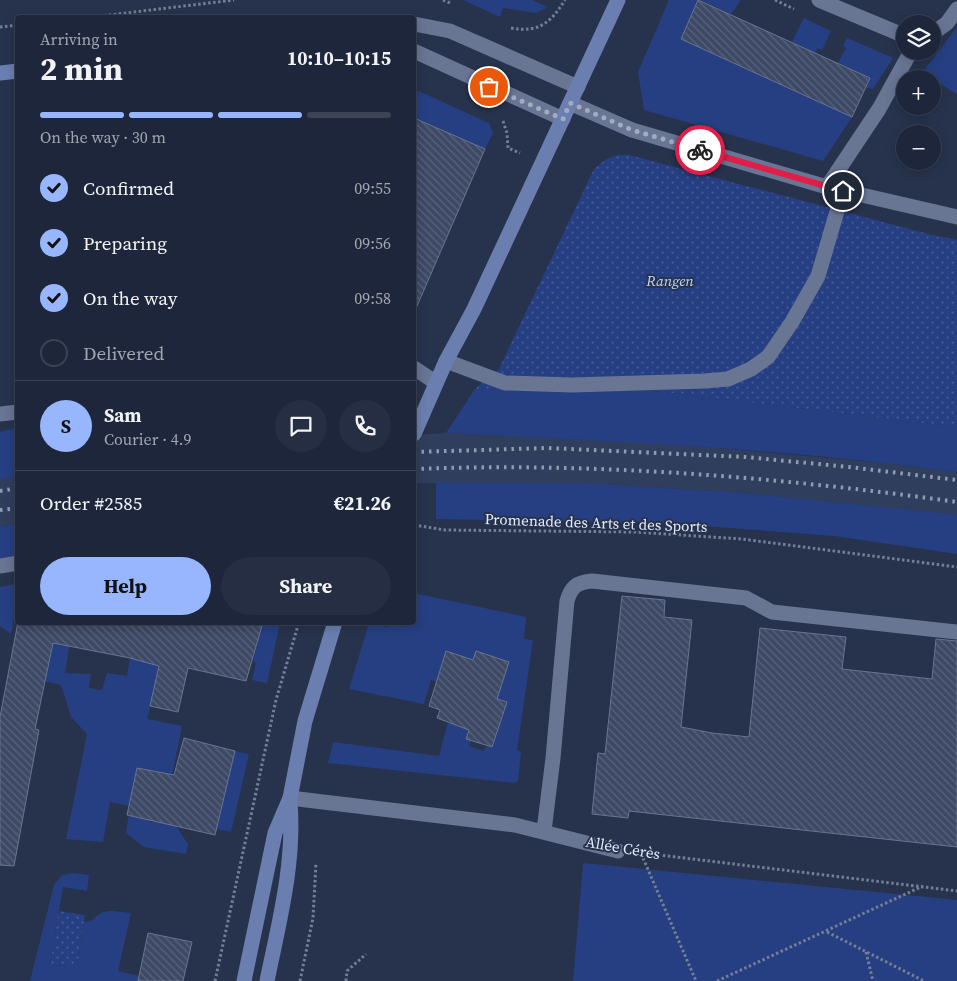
<!DOCTYPE html>
<meta charset="utf-8">
<style>
body{margin:0;font-family:"Source Serif 4",serif;background:#252e42;color:#f1f3f6;height:100vh;display:flex;flex-direction:column;font-size:19px;white-space:nowrap}
*{box-sizing:border-box;margin:0}
p{font-size:16px;color:#a0a5af}
.icon{flex:none;width:28px;height:28px;fill:none;stroke:currentColor;stroke-width:2;stroke-linecap:round;stroke-linejoin:round}
.map{position:relative;flex:1;overflow:hidden}
.drawer{position:absolute;left:15px;top:15px;width:401px;height:610px;display:flex;flex-direction:column;background:#1d263a;border-radius:5px;box-shadow:0 2px 12px #0003,0 0 0 1px #3b4354}
.drawer>*{flex:none}
.fabs{position:absolute;left:896px;top:15px;display:grid;gap:10px}
.fabs a{display:grid;place-items:center;width:45px;height:45px;border-radius:50%;background:#1d263a;box-shadow:0 2px 12px #0003,0 0 0 1px #3b4354;font-size:25px}
.pin{position:absolute;display:grid;place-items:center;width:42px;height:42px;color:#fff;margin:-21px;border:2px solid #fff;border-radius:50%;box-shadow:0 1px 5px #0007}
.courier{position:absolute;display:grid;place-items:center;width:50px;height:50px;margin:-25px;border:4px solid #e11d48;border-radius:50%;background:#fff;color:#222;box-shadow:0 1px 6px #0007}
.summary em{font-style:normal;font-weight:700}
.summary div{display:flex;flex-direction:column-reverse}
.summary{display:flex;align-items:center;justify-content:space-between;height:85px;padding:0 25px}
h1{font-size:32px;font-weight:700;line-height:38px}
.bar{display:grid;grid-template-columns:repeat(4,1fr);gap:8px 5px;align-content:center;height:60px;padding:0 25px}
.bar i{height:6px;border-radius:4px;background:#3b4354}
.bar .active{background:#97b6fd}
.bar p{grid-column:span 4}
.line{display:flex;align-items:center;gap:12px;padding:0 25px;border-top:1px solid #3b4354}
.line div{flex:1}
.round{display:grid;place-items:center;flex:none;width:52px;height:52px;border-radius:26px;background:#252e42}
ol{padding:0 25px;list-style:none}
li{display:flex;align-items:center;gap:15px;height:55px}
li p{margin-inline-start:auto}
li .icon{padding:5px;border-radius:50%;background:#97b6fd;color:#111;stroke-width:4}
li:last-child{color:#a0a5af}
li i{width:28px;height:28px;border:2px solid #3b4354;border-radius:50%}
.action{display:flex;gap:10px;margin-top:auto;padding:10px 25px}
.action a{flex:1;height:58px;border-radius:30px;background:#97b6fd;color:#111;font-size:20px;font-weight:700;line-height:58px;text-align:center}
.action a+a{background:#252e42;color:#f1f3f6}
.map>svg:first-child{display:block}
.built{fill:#303e5d}
.grass{fill:#263f82}
.garden{fill:url(#garden-dots)}
.building{fill:url(#building-back-hatch);stroke:#677593}
.lines{fill:none;stroke-linecap:round;stroke-linejoin:round}
.path{stroke:#747e95;stroke-width:3;stroke-dasharray:2.5 2.5;stroke-linecap:butt}
.lane{stroke:#687593;stroke-width:15}
.street{stroke:#687593;stroke-width:15}
.secondary{stroke:#6a7faf;stroke-width:15}
.rail{stroke:#929cb1;stroke-width:4;stroke-dasharray:2.5 5;stroke-linecap:butt}
.done{stroke:#a2abbf;stroke-width:5;stroke-dasharray:0 9}
.route{stroke:#e11d48;stroke-width:6}
.labels{text-anchor:middle;stroke-width:4;stroke-linejoin:round;paint-order:stroke}
.park-label{font-size:15px;font-style:italic;fill:#c2d5fd;stroke:#27334d}
.street-label{font-size:15px;fill:#e4ecfd;stroke:#27334d}
</style>
<div class="map">
<svg width="957" height="981" viewBox="0 0 957 981">
<defs>
<pattern id="garden-dots" width="8" height="8" patternUnits="userSpaceOnUse" patternTransform="scale(1.25)"><rect width="8" height="8" fill="#263f82"/><path d="M2 2h.1M6 6h.1" fill="none" stroke="#455b95" stroke-width="1.8" stroke-linecap="round"/></pattern>
<pattern id="building-back-hatch" width="6" height="6" patternUnits="userSpaceOnUse" patternTransform="scale(1.25)"><rect width="6" height="6" fill="#3d4965"/><path d="M-1 5l2 2M0 0l6 6M5-1l2 2" fill="none" stroke="#59637c"/></pattern>
</defs>
<rect width="100%" height="100%" fill="#27334d"/>
<!-- built -->
<path class="built" d="M446 433 661 443 886 463 957 472V515L744 493 604 484 414 483V435Z
M17 477V524L0 527V479Z"/>
<!-- grass -->
<path class="grass" d="M463 0H532L548 7 536 13 503 8 500 17Z
M669 0H698L681 39 852 117 823 161 644 110 638 72Z
M700 0H741L731 14Z
M804 18 831 31 822 50 818 48 815 53 792 42Z
M957 27V94L922 73Z
M847 38 893 58 873 89 866 88 870 78 838 63 846 48 843 46Z
M414 89 489 123 493 133 485 149 414 118Z
M623 387 957 427V472C787 449 617 441 446 433L475 389Z
M17 428V477L0 479V432Z
M436 482 604 484 744 493 951 514 957 515V554L835 536 664 523 436 519Z
M17 524V555L0 559V527Z
M17 584V603L11 634 0 626V587Z
M414 593 526 617 524 639 533 640 517 750 521 752 518 781 514 783 328 763 333 742 439 756 448 722 469 729 466 739 471 741 469 746 484 751 486 746 492 748 507 703 497 699 509 662 476 651 473 660 446 652 437 682 431 680 424 704 349 689 369 623 387 627 389 623 414 622Z
M190 623 154 691 147 719 182 726 172 776 141 805 151 823 167 813 188 844 186 854 144 847 126 833 130 806 110 802 103 842 66 839 87 734 71 717 61 685 45 681 55 632 71 635 65 673 91 674 89 688 102 690 107 673 127 676 130 658Z
M262 623H280L267 683 252 680 256 663 253 661Z
M235 751 249 754 231 832 217 829Z
M583 863 957 900V981H573Z
M74 873 89 875 87 891 63 887 50 964 77 968 84 922 91 921C104 907 113 911 131 913L118 971 139 976 138 981H30L54 885 62 875Z"/>
<!-- garden -->
<path class="garden" d="M617 155H629L932 235 957 240V427L623 387 475 389 499 369 594 169 605 160Z
M59 911 85 915 77 968 50 964Z"/>
<!-- building -->
<path class="building" d="M698 0 870 78 852 117 681 39Z
M414 118 485 149 414 313Z
M622 596 665 600 664 617 692 620 681 727 712 733 749 737 760 628 846 637 842 669 932 679 936 639 957 641V847L629 811 628 818 592 814 598 753 605 754Z
M18 622H263L246 681 188 668 178 712 150 706 159 666 130 658 53 643 35 729 39 730 14 866 0 865V717Z
M446 651 473 660 476 651 509 662 497 699 507 702 492 747 466 739 469 730 437 718 440 710 429 706Z
M184 738 235 751 215 835 127 815 137 768 174 775Z
M148 933 192 942 183 981H138Z"/>
<g class="lines">
<!-- path -->
<path class="path" d="M443 0 450 3
M775 0 794 9
M84 18 234 0
M0 27 18 25
M511 28C540 33 551 22 565 0
M503 121 507 133 508 148 520 153
M414 525 445 530 635 532 742 539 957 567
M643 853 957 891
M643 858 696 981
M827 932 924 981
M866 952 873 981
M215 981 276 700 299 622
M300 981 313 918 316 863
M346 981 347 971 366 954
M717 981 923 886"/>
<!-- lane -->
<path class="lane" d="M819 0 905 36
M932 34 947 23 957 9
M827 187 879 109 911 51
M446 361 505 383 572 385 705 381 728 379 751 369 768 357 792 322 818 276 843 191
M414 368 435 382
M0 414 18 412
M544 831 553 758 567 601C571 587 577 582 592 581L746 598 772 612 957 632"/>
<!-- street -->
<path class="street" d="M414 24 450 31 578 87
M414 51 563 119
M570 103 632 130 827 187 957 217
M0 566 18 563
M290 798 515 825 618 851"/>
<!-- secondary -->
<path class="secondary" d="M0 73 18 71
M414 434 446 361 474 309 618 0
M244 981 275 833 290 798 305 721 335 622
M267 981C279 922 295 863 290 802"/>
<!-- rail -->
<path class="rail" d="M414 452 548 448 745 457 849 467 957 480
M414 469C595 462 778 477 957 502
M0 491 18 488
M0 510 18 508"/>
</g>
<g class="lines">
<!-- done -->
<path class="done" d="M489 87 563 119 570 103 632 130 700 150"/>
<!-- route -->
<path class="route" d="M700 150 843 191"/>
</g>
<g class="labels">
<!-- park labels -->
<g class="park-label">
<text x="670" y="286">Rangen</text>
</g>
<!-- street labels -->
<g class="street-label">
<text transform="translate(596 523) rotate(2)" y="5">Promenade des Arts et des Sports</text>
<text transform="translate(623 848) rotate(10)" y="5">Allée Cérès</text>
</g>
</g>
</svg>
<div class="fabs">
<a><svg class="icon" aria-label="layers" viewBox="0 0 24 24"><path d="M12 4l9 5-9 5-9-5zM3 14l9 5 9-5"/></svg></a>
<a>+</a>
<a>−</a>
</div>
<div class="pin" style="left:489px;top:87px;background:#ea580c"><svg class="icon" aria-label="bag" viewBox="0 0 24 24"><path d="M5 8h14l-1 12H6zM9 8a3 3 0 0 1 6 0"/></svg></div>
<div class="pin" style="left:843px;top:191px;background:#1f2937"><svg class="icon" aria-label="home" viewBox="0 0 24 24"><path d="M3 11l9-7 9 7M6 9v11h12V9"/></svg></div>
<div class="courier" style="left:700px;top:150px"><svg class="icon" aria-label="bike" viewBox="0 0 24 24"><circle cx="6" cy="16" r="4"/><circle cx="18" cy="16" r="4"/><path d="M6 16l4-8h5l3 8M10 8l3 8H6M13 5h3"/></svg></div>
<section class="drawer">
<div class="summary"><div><h1>2 min</h1><p>Arriving in</p></div><em>10:10–10:15</em></div>
<div class="bar"><i class="active"></i><i class="active"></i><i class="active"></i><i></i><p>On the way · 30 m</p></div>
<ol>
<li><svg class="icon" aria-label="check" viewBox="0 0 24 24"><path d="M5 12l5 5 9-10"/></svg>Confirmed<p>09:55</p></li>
<li><svg class="icon" aria-label="check" viewBox="0 0 24 24"><path d="M5 12l5 5 9-10"/></svg>Preparing<p>09:56</p></li>
<li><svg class="icon" aria-label="check" viewBox="0 0 24 24"><path d="M5 12l5 5 9-10"/></svg>On the way<p>09:58</p></li>
<li><i></i>Delivered</li>
</ol>
<div class="line" style="height:90px"><b class="round" style="background:#97b6fd;color:#111">S</b><div><b>Sam</b><p>Courier · 4.9</p></div><a class="round"><svg class="icon" aria-label="chat" viewBox="0 0 24 24"><path d="M4 5h16v11H9l-5 4z"/></svg></a><a class="round"><svg class="icon" aria-label="phone" viewBox="0 0 24 24"><path d="M5 4h4l2 5-3 2q2 4 5 5l2-3 5 2v4C11 20 4 13 5 4z"/></svg></a></div>
<div class="line" style="height:65px"><div>Order #2585</div><b>€21.26</b></div>
<div class="action"><a>Help</a><a>Share</a></div>
</section>
</div>
